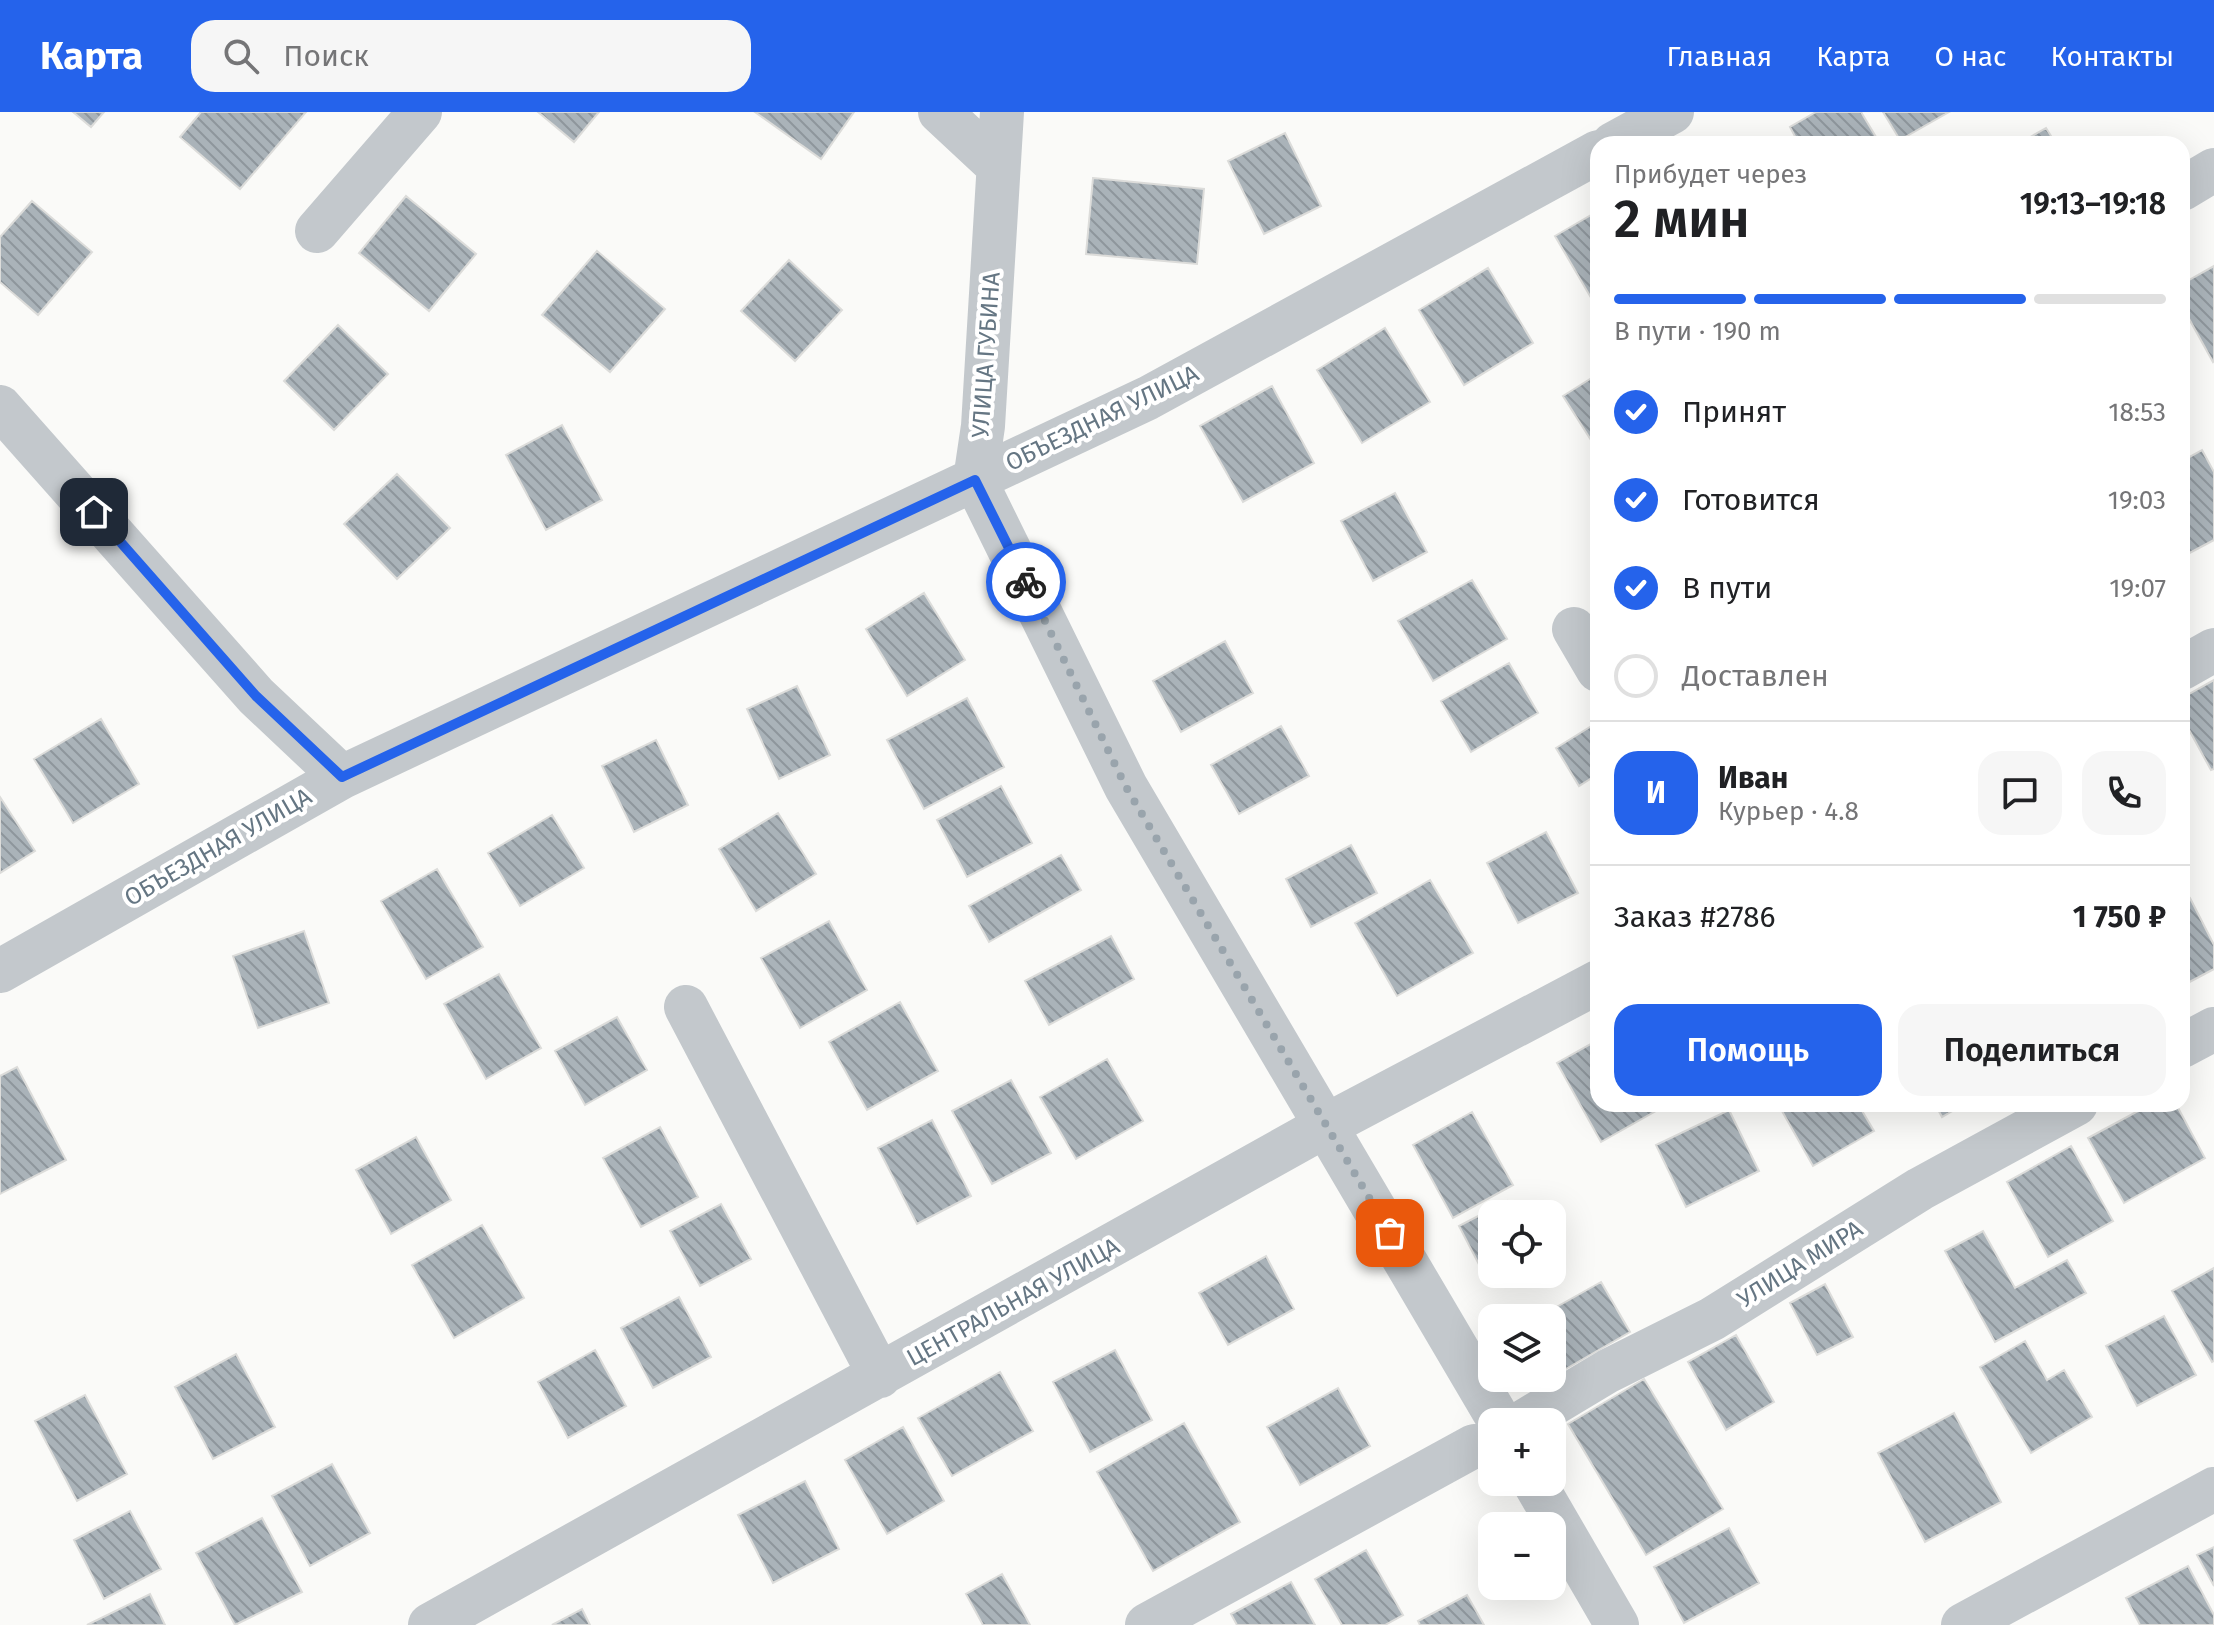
<!DOCTYPE html>
<html lang="ru">
<meta charset="utf-8">
<style>
body{margin:0;font-family:"Fira Sans",sans-serif;background:#f6f6f6;color:#202124;height:100vh;display:flex;flex-direction:column;font-size:30px;white-space:nowrap}
*{box-sizing:border-box;margin:0}
p{font-size:26px;color:#757577}
.icon{flex:none;width:44px;height:44px;fill:none;stroke:currentColor;stroke-width:2;stroke-linecap:round;stroke-linejoin:round}
.map{position:relative;flex:1;overflow:hidden}
.sheet{position:absolute;left:1590px;top:24px;width:600px;height:976px;display:flex;flex-direction:column;background:#fff;border-radius:24px;box-shadow:0 8px 32px #0002}
.sheet>*{flex:none}
.controls{position:absolute;left:1478px;top:1088px;display:grid;gap:16px}
.controls a{display:grid;place-items:center;width:88px;height:88px;border-radius:16px;background:#fff;box-shadow:0 8px 32px #0002;font-size:40px}
.pin{position:absolute;display:grid;place-items:center;width:68px;height:68px;color:#fff;margin:-34px;border-radius:16px;box-shadow:0 4px 12px #0006}
.courier{position:absolute;display:grid;place-items:center;width:80px;height:80px;margin:-40px;border:6px solid #2563eb;border-radius:50%;background:#fff;color:#222;box-shadow:0 2px 10px #0007}
.headline em{font-style:normal;font-weight:600}
.headline div{display:flex;flex-direction:column-reverse}
.headline{display:flex;align-items:center;justify-content:space-between;height:136px;padding:0 24px}
h1{font-size:52px;font-weight:600;line-height:60px}
.bar{display:grid;grid-template-columns:repeat(4,1fr);gap:12px 8px;align-content:center;height:96px;padding:0 24px}
.bar i{height:10px;border-radius:6px;background:#e0e0e0}
.bar .on{background:#2563eb}
.bar p{grid-column:span 4}
.line{display:flex;align-items:center;gap:20px;padding:0 24px;border-top:2px solid #e0e0e0}
.line div{flex:1}
.round{display:grid;place-items:center;flex:none;width:84px;height:84px;border-radius:24px;background:#f6f6f6}
ol{padding:0 24px;list-style:none}
li{display:flex;align-items:center;gap:24px;height:88px}
li p{margin-inline-start:auto}
li .icon{padding:8px;border-radius:50%;background:#2563eb;color:#fff;stroke-width:4}
li:last-child{color:#757577}
li i{width:44px;height:44px;border:4px solid #e0e0e0;border-radius:50%}
.primary-button{display:flex;gap:16px;margin-top:auto;padding:16px 24px}
.primary-button a{flex:1;height:92px;border-radius:24px;background:#2563eb;color:#fff;font-size:32px;font-weight:600;line-height:92px;text-align:center}
.primary-button a+a{background:#f6f6f6;color:#202124}
header{display:flex;align-items:center;gap:48px;box-sizing:border-box;height:112px;padding:0 40px;background:#2563eb;color:#fff}
header strong{font-size:38px}
nav{display:flex;gap:44px;margin-inline-start:auto;font-size:28px}
.search{width:560px;height:72px;background:#f6f6f6;display:flex;align-items:center;gap:20px;box-sizing:border-box;padding:0 28px;border-radius:24px;color:#757577;font-size:30px}
.map>svg:first-child{display:block}
.building{fill:url(#building-back-hatch);stroke:#dcdcda;stroke-width:2}
.lines{fill:none;stroke-linecap:round;stroke-linejoin:round}
.minor{stroke:#c3c8cc;stroke-width:44}
.done{stroke:#99a4ac;stroke-width:8;stroke-dasharray:0 14.4}
.route{stroke:#2563eb;stroke-width:10}
.labels{text-anchor:middle;stroke-width:8;stroke-linejoin:round;paint-order:stroke}
.street-label{font-size:24px;fill:#657683;stroke:#fff}
</style>
<header>
<strong>Карта</strong>
<div class="search"><svg class="icon" aria-label="search" viewBox="0 0 24 24"><circle cx="10" cy="10" r="6"/><path d="M15 15l6 6"/></svg>Поиск</div>
<nav><a>Главная</a><a>Карта</a><a>О нас</a><a>Контакты</a></nav>
</header>
<div class="map">
<svg width="2214" height="1513" viewBox="0 0 2214 1513">
<defs>
<pattern id="building-back-hatch" width="6" height="6" patternUnits="userSpaceOnUse" patternTransform="scale(2)"><rect width="6" height="6" fill="#aab3b9"/><path d="M-1 5l2 2M0 0l6 6M5-1l2 2" fill="none" stroke="#8e969c"/></pattern>
</defs>
<rect width="100%" height="100%" fill="#fafaf8"/>
<!-- building -->
<path class="building" d="M73 0H104L91 15Z
M201 0H306L240 77 180 25Z
M538 0H599L574 30Z
M755 0H854L821 47Z
M1816 0H1861L1876 25 1864 32H1799L1790 15Z
M1883 0H1949L1900 28Z
M2046 16 2056 32H2018Z
M1285 21 1321 94 1264 122 1228 49Z
M1093 66 1204 77 1197 152 1086 142Z
M406 84 476 142 429 199 359 141Z
M32 89 92 140 38 203 0 170V125Z
M1598 99V195L1597 196 1555 124Z
M597 139 665 197 610 260 542 203Z
M789 148 842 198 795 249 741 199Z
M2214 154V249L2213 250 2182 194V172Z
M1488 156 1533 231 1464 273 1419 198Z
M338 213 388 262 334 318 284 269Z
M1385 216 1430 290 1362 331 1317 258Z
M1598 262V339L1563 284Z
M1272 274 1314 351 1243 390 1200 314Z
M562 313 602 388 546 418 506 343Z
M2202 338 2214 360V428L2182 445V349Z
M397 362 450 416 397 467 344 412Z
M1395 381 1427 440 1373 469 1341 409Z
M1472 468 1507 527 1433 569 1398 509Z
M924 481 965 548 907 584 866 517Z
M1225 529 1253 581 1181 620 1153 569Z
M1509 551 1538 601 1471 640 1441 589Z
M2214 568V657L2211 658 2182 605V586Z
M797 574 830 643 779 667 747 597Z
M967 586 1004 655 924 697 887 628Z
M101 607 139 672 73 711 34 647Z
M1598 610V662L1579 674 1556 636Z
M1281 614 1309 664 1239 702 1211 653Z
M656 628 688 693 634 720 602 654Z
M1001 674 1032 731 967 765 937 708Z
M0 685 35 739 0 761Z
M778 701 816 762 756 799 719 737Z
M552 703 584 756 520 794 488 741Z
M1546 720 1578 781 1518 811 1487 751Z
M1351 733 1377 781 1311 815 1286 767Z
M1061 743 1081 778 989 830 969 794Z
M437 757 483 835 426 867 381 789Z
M1430 768 1473 841 1397 884 1355 811Z
M2190 786 2214 833V857L2182 874V790Z
M829 809 867 878 800 916 761 846Z
M304 819 329 891 258 916 233 844Z
M1111 824 1134 867 1049 913 1025 869Z
M499 862 541 936 486 967 444 892Z
M900 890 938 959 867 998 829 930Z
M617 905 647 958 585 993 555 939Z
M1598 928V992H1659L1661 996 1601 1030 1557 951Z
M1107 947 1143 1009 1076 1047 1040 985Z
M17 955 66 1048 0 1082V964Z
M1011 968 1051 1041 992 1072 952 999Z
M1778 992H1858L1874 1019 1813 1054Z
M1935 992H1964L1942 1005Z
M2151 992H2176L2205 1046 2124 1091 2088 1026Z
M1729 998 1759 1059 1686 1095 1656 1033Z
M1472 1000 1513 1073 1453 1106 1413 1033Z
M932 1008 971 1084 917 1112 878 1036Z
M660 1015 698 1085 641 1115 603 1046Z
M416 1025 451 1088 391 1122 356 1058Z
M2071 1034 2113 1109 2048 1145 2007 1070Z
M1507 1089 1514 1102H1492V1158L1484 1162 1459 1114Z
M721 1092 751 1147 700 1174 670 1119Z
M482 1113 524 1186 454 1226 412 1153Z
M1983 1119 2015 1176 2067 1148 2086 1181 1995 1230 1945 1139Z
M1266 1144 1294 1197 1228 1233 1199 1181Z
M2214 1156V1249L2212 1250 2172 1179Z
M1601 1170 1630 1220 1564 1258 1552 1237V1206H1537Z
M1825 1172 1853 1225 1817 1243 1790 1191Z
M679 1185 711 1245 653 1276 621 1216Z
M2164 1204 2196 1263 2137 1294 2106 1234Z
M1736 1223 1774 1290 1726 1318 1688 1250Z
M2025 1229 2047 1268 2064 1258 2092 1305 2031 1341 1980 1255Z
M595 1238 626 1294 568 1326 538 1270Z
M1115 1238 1152 1308 1090 1340 1053 1270Z
M236 1242 275 1315 213 1347 175 1275Z
M1000 1260 1033 1319 952 1364 918 1306Z
M1644 1267 1723 1397 1646 1443 1568 1312Z
M1338 1276 1370 1334 1300 1373 1267 1315Z
M85 1283 127 1362 77 1389 35 1309Z
M1954 1301 2001 1390 1925 1430 1878 1341Z
M1184 1311 1240 1410 1153 1459 1097 1360Z
M903 1315 944 1389 887 1422 845 1348Z
M332 1352 370 1421 310 1454 272 1384Z
M805 1369 839 1437 773 1471 738 1403Z
M130 1399 161 1457 104 1487 74 1428Z
M262 1406 302 1480 235 1513 196 1441Z
M1729 1416 1759 1471 1684 1511 1654 1455Z
M2214 1435V1474L2197 1443Z
M1366 1438 1403 1503 1385 1513H1342L1315 1467Z
M2188 1454 2214 1503V1513H2140L2126 1486Z
M1002 1462 1030 1513H983L966 1482Z
M1291 1470 1315 1513H1237L1231 1502Z
M150 1482 165 1513H87Z
M1467 1483 1484 1513H1420L1418 1509Z
M582 1497 590 1513H552Z"/>
<g class="lines">
<!-- minor -->
<path class="minor" d="M940 0 998 54
M1002 0 983 314 975 368 1126 675 1500 1310
M1613 32 1672 0
M2182 77 2214 58
M317 119 420 0
M0 295 256 584 342 665
M1574 517 1598 558
M2182 556 2214 538
M0 859 342 665 1148 286 1598 40
M686 895 880 1264
M2182 934 2214 917
M1523 1310 1608 1259 1712 1207 1920 1077 2076 992
M1534 1370 1617 1513
M430 1513 1327 1013 1598 870
M1147 1513 1474 1334
M1963 1513 2214 1377"/>
</g>
<g class="lines">
<!-- done -->
<path class="done" d="M1026 470 1126 675 1390 1121"/>
<!-- route -->
<path class="route" d="M94 400 256 584 342 665 975 368 1026 470"/>
</g>
<g class="labels">
<!-- street labels -->
<g class="street-label">
<text transform="translate(986 243) rotate(-86)" y="8">УЛИЦА ГУБИНА</text>
<text transform="translate(1102 306) rotate(-26)" y="8">ОБЪЕЗДНАЯ УЛИЦА</text>
<text transform="translate(218 735) rotate(-30)" y="8">ОБЪЕЗДНАЯ УЛИЦА</text>
<text transform="translate(1800 1152) rotate(-32)" y="8">УЛИЦА МИРА</text>
<text transform="translate(1013 1190) rotate(-29)" y="8">ЦЕНТРАЛЬНАЯ УЛИЦА</text>
</g>
</g>
</svg>
<div class="controls">
<a><svg class="icon" aria-label="locate" viewBox="0 0 24 24"><circle cx="12" cy="12" r="6"/><path d="M12 2v4M12 18v4M2 12h4M18 12h4"/></svg></a>
<a><svg class="icon" aria-label="layers" viewBox="0 0 24 24"><path d="M12 4l9 5-9 5-9-5zM3 14l9 5 9-5"/></svg></a>
<a>+</a>
<a>−</a>
</div>
<div class="pin" style="left:1390px;top:1121px;background:#ea580c"><svg class="icon" aria-label="bag" viewBox="0 0 24 24"><path d="M5 8h14l-1 12H6zM9 8a3 3 0 0 1 6 0"/></svg></div>
<div class="pin" style="left:94px;top:400px;background:#1f2937"><svg class="icon" aria-label="home" viewBox="0 0 24 24"><path d="M3 11l9-7 9 7M6 9v11h12V9"/></svg></div>
<div class="courier" style="left:1026px;top:470px"><svg class="icon" aria-label="bike" viewBox="0 0 24 24"><circle cx="6" cy="16" r="4"/><circle cx="18" cy="16" r="4"/><path d="M6 16l4-8h5l3 8M10 8l3 8H6M13 5h3"/></svg></div>
<section class="sheet">
<div class="headline"><div><h1>2 мин</h1><p>Прибудет через</p></div><em>19:13–19:18</em></div>
<div class="bar"><i class="on"></i><i class="on"></i><i class="on"></i><i></i><p>В пути · 190 m</p></div>
<ol>
<li><svg class="icon" aria-label="check" viewBox="0 0 24 24"><path d="M5 12l5 5 9-10"/></svg>Принят<p>18:53</p></li>
<li><svg class="icon" aria-label="check" viewBox="0 0 24 24"><path d="M5 12l5 5 9-10"/></svg>Готовится<p>19:03</p></li>
<li><svg class="icon" aria-label="check" viewBox="0 0 24 24"><path d="M5 12l5 5 9-10"/></svg>В пути<p>19:07</p></li>
<li><i></i>Доставлен</li>
</ol>
<div class="line" style="height:144px"><b class="round" style="background:#2563eb;color:#fff">И</b><div><b>Иван</b><p>Курьер · 4.8</p></div><a class="round"><svg class="icon" aria-label="chat" viewBox="0 0 24 24"><path d="M4 5h16v11H9l-5 4z"/></svg></a><a class="round"><svg class="icon" aria-label="phone" viewBox="0 0 24 24"><path d="M5 4h4l2 5-3 2q2 4 5 5l2-3 5 2v4C11 20 4 13 5 4z"/></svg></a></div>
<div class="line" style="height:104px"><div>Заказ #2786</div><b>1 750 ₽</b></div>
<div class="primary-button"><a>Помощь</a><a>Поделиться</a></div>
</section>
</div>
